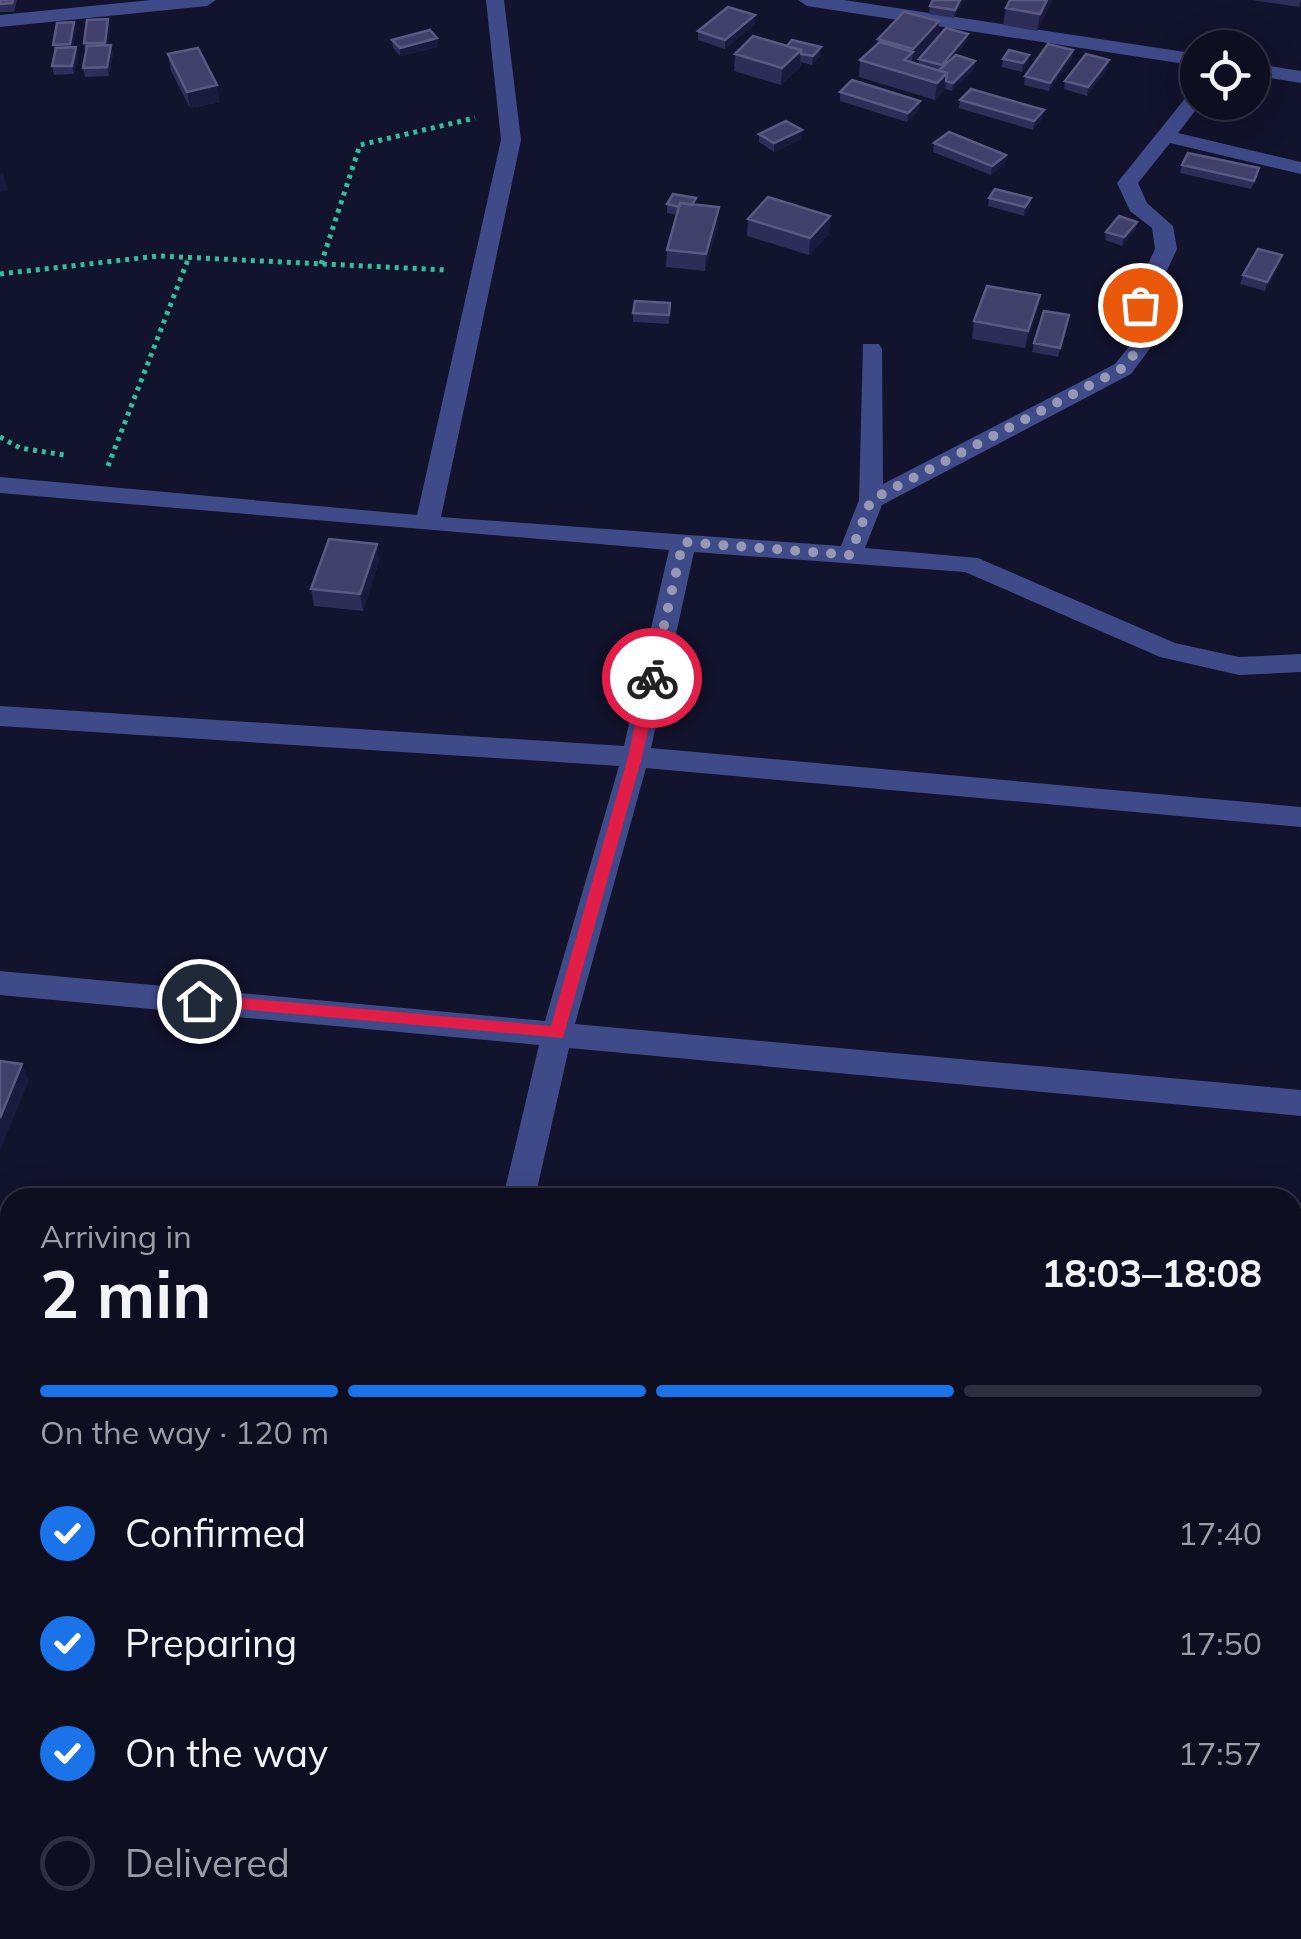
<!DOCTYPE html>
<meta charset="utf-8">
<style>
body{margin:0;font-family:Mulish,sans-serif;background:#17172a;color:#f1f3f6;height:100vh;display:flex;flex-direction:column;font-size:38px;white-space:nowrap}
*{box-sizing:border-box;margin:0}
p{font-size:32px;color:#9b9ca5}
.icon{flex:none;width:55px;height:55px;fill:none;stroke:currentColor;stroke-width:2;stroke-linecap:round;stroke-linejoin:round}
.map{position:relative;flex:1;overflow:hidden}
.sheet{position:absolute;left:0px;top:1188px;width:1302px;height:752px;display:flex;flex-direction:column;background:#0e0e21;border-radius:30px 30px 0 0;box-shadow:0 10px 40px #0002,0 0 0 2px #2e2e3f}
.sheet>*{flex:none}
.controls{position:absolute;left:1180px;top:30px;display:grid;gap:20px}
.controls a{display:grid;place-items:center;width:90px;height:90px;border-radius:50%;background:#0e0e21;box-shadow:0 10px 40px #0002,0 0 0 2px #2e2e3f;font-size:50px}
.pin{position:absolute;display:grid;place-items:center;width:85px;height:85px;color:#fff;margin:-42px;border:5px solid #fff;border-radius:50%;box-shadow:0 2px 10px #0007}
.courier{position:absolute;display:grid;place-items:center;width:100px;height:100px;margin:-50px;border:8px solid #e11d48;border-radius:50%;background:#fff;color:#222;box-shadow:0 2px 12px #0007}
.summary em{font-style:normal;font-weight:700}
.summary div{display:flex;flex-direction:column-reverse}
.summary{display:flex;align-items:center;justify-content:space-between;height:170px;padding:0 40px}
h1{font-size:65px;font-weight:700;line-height:75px}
.bar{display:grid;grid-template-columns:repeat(4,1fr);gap:15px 10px;align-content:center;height:120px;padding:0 40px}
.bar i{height:12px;border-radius:8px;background:#2e2e3f}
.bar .selected{background:#1a73e8}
.bar p{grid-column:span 4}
ol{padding:0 40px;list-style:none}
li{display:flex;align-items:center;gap:30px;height:110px}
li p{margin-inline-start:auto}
li .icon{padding:10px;border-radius:50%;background:#1a73e8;color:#fff;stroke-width:4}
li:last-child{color:#9b9ca5}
li i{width:55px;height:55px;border:5px solid #2e2e3f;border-radius:50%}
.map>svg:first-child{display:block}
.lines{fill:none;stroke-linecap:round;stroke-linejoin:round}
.path{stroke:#35bc9b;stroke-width:5;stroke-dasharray:4 5;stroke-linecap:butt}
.minor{fill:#3f4a89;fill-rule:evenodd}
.wall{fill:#2d2d58}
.shaded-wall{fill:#1a1a3f}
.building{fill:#40406a;stroke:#595981;stroke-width:2.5}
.route{fill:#e11d48}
.done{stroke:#9798b4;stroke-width:10;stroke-dasharray:0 18}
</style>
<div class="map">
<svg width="1301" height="1939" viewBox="0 0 1301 1939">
<rect width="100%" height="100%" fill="#12132c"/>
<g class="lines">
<!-- path -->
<path class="path" d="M321 264 360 145 475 118
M0 274 159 256 447 270
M0 437 20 448 64 455
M108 466 189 257"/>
<!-- minor -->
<path class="minor" d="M151 0H216L207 6 0 27V15Z
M486 0H504L521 140 441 517 841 546 859 500 863 344H879L882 349 883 484 1115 364 1132 343 1129 305 1155 249 1152 228 1130 211 1117 183 1191 91 1198 89V102H1202L1178 133 1301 162V174L1170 143 1138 183 1147 203 1173 226 1177 249 1151 305 1154 343 1131 374 882 505 865 548 978 558 1175 643 1239 657 1301 654V672L1239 675 1160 657 965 572 694 552 651 748 1301 807V827L646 768 575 1024 1301 1090V1116L569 1048 535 1198H503L539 1045 0 995V971L545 1021 619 766 0 726V706L624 746 669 550 0 493V477L417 515 501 140Z
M798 0H844L1198 54V66L807 6Z
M1252 63 1301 71V83L1252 75Z
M0 1330 10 1331V1361L0 1360Z
M1292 1464 1301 1465V1499L1292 1498Z
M0 1908 10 1909V1930H143L147 1939H0Z
M337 1930H379L377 1939H335Z"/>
</g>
<!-- wall -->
<path class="wall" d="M0 0H17L14 12H0Z
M963 0 954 18 929 14 930 6Z
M1052 0 1037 31 1003 25 1006 8Z
M1252 0H1301L1299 7Z
M755 15V24L725 49 698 40V31Z
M108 19 110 27 107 45H111L113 53 109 76 85 77 83 68 85 52 84 43Z
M939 21 938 38 914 63 919 64V59L968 34 966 42 956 55 975 61 974 69 952 91 945 89 935 100 859 77 860 60 877 44 878 39Z
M74 22 76 31 73 47H76L78 56 74 74 54 75 52 66 55 53 53 45Z
M392 40 438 47 400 56 393 48Z
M787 46 821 47V55L812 65 801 62 800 67 781 85 734 71 735 54Z
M168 54 220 102 190 108 171 71Z
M1029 55 1028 64 1022 72 1002 67 1003 59Z
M1072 58 1049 91 1024 85 1025 76Z
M1109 60 1107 69 1087 96 1064 89 1065 81Z
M840 92 920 101 919 110 907 122 840 101Z
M960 100 1043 118 1033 130 959 108Z
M759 134 801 139 774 152 759 142Z
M934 143 1006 155 1005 164 991 175 933 152Z
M1182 165 1257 177 1251 189 1180 173Z
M989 198H1031L1030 207 1024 216 988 206Z
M667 204 696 205 718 224 705 271 666 267 667 250 677 215 667 213Z
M830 216 829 234 809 255 747 236 748 219Z
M1137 222 1135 230 1122 246 1105 240 1106 232Z
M1282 255 1280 264 1265 291 1240 284 1243 275Z
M1040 295 1037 312 1025 348 972 339 974 321Z
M670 303 669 324 633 322V313Z
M1069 315 1058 357 1032 352 1034 343Z
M379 561 363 611 314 606 311 589Z"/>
<!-- shaded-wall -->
<path class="shaded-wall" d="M960 0H963L954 18 955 10Z
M1047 0H1052L1037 31 1040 14Z
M755 15V24L725 49V40Z
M108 19 110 27 107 51 105 43Z
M939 21 938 38 912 66 913 49Z
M74 22 76 31 72 53 70 44Z
M968 34 966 42 941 74 942 65Z
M437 38 438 47 400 56V48Z
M111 45 113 53 109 76 107 67Z
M76 47 78 56 74 74 72 66Z
M821 47V55L812 65 813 56Z
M801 50 800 67 781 85 782 68Z
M1073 50 1072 58 1049 91 1050 83Z
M1029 55 1028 64 1022 72 1023 63Z
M1109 60 1107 69 1087 96 1088 87Z
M975 61 974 69 952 91 953 83Z
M947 73 945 90 935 100 937 83Z
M217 85 220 102 190 108 187 92Z
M920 101 919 110 907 122 908 113Z
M1044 110 1043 118 1033 130 1034 121Z
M802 130 801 139 774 152V143Z
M1006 155 1005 164 991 175 992 166Z
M3 173 8 190 0 192V174Z
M1031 198 1030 207 1024 216 1025 207Z
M719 207 718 224 705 271 706 254Z
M830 216 829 234 809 255 810 238Z
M1137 222 1135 230 1122 246 1124 237Z
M1282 255 1280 264 1265 291 1267 282Z
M1040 295 1037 312 1025 348 1028 331Z
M377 544 379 561 363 611 360 594Z
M22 1064 29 1080 0 1151V1118Z"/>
<!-- building -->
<path class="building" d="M0 0H13L12 3 0 4Z
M933 0H960L955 10 930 6Z
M1010 0H1047L1040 14 1006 8Z
M728 7 755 15 725 40 698 31Z
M904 12 939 21 913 49 878 39Z
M108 19 105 43H84L87 20Z
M74 22 70 44 53 45 57 23Z
M946 28 968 34 942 65 919 59Z
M430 30 437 38 400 48 392 40Z
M753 36 801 50 782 68 735 54Z
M792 40 821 47 813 56 801 54V50L787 46Z
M880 42 913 52 904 60 947 73 937 83 860 60Z
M1048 44 1073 50 1050 83 1025 76Z
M111 45 107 67 83 68 87 46Z
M76 47 72 66H52L56 48Z
M198 48 217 85 187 92 168 54Z
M1009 50 1029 55 1023 63 1003 59Z
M1086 54 1109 60 1088 87 1065 81Z
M956 55 975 61 953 83 946 81 947 73 939 70Z
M852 80 920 101 908 113 840 92Z
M971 89 1044 110 1034 121 960 100Z
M786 121 802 130 774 143 759 134Z
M949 132 1006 155 992 166 934 143Z
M1188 153 1259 168 1254 181 1182 165Z
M995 189 1031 198 1025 207 989 198Z
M673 194 696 198 692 205 680 203 679 207 667 204Z
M768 197 830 216 810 238 748 219Z
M680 203 719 207 706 254 667 250Z
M1119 216 1137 222 1124 237 1106 232Z
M1258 249 1282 255 1267 282 1243 275Z
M987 286 1040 295 1028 331 974 321Z
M635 301 670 303 669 315 633 313Z
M1044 311 1069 315 1060 348 1034 343Z
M329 539 377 544 360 594 311 589Z
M0 1061 22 1064 0 1118Z"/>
<!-- route -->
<path class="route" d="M652 673 660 678 642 757 563 1038 193 1005V996L199 994 551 1026 628 757 645 678Z"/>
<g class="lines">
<!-- done -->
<path class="done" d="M652 678 683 542 850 555 871 500 1123 368 1143 343 1140 305"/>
</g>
</svg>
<div class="controls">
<a><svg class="icon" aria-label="locate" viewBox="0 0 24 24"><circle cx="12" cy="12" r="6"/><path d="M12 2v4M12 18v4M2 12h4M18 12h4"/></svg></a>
</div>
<div class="pin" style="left:1140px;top:305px;background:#ea580c"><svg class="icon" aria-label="bag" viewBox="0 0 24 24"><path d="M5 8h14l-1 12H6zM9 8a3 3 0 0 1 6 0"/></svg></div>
<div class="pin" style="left:199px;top:1001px;background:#1f2937"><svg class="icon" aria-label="home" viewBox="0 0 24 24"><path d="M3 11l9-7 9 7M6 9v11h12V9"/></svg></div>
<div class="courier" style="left:652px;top:678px"><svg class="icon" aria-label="bike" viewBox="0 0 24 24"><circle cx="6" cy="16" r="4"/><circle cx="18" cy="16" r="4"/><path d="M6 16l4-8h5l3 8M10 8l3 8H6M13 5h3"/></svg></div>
<section class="sheet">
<div class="summary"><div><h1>2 min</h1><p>Arriving in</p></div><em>18:03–18:08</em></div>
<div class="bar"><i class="selected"></i><i class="selected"></i><i class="selected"></i><i></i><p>On the way · 120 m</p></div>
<ol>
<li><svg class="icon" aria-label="check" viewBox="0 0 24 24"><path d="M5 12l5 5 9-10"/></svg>Confirmed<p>17:40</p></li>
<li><svg class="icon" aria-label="check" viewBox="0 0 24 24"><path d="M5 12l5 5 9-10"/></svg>Preparing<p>17:50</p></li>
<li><svg class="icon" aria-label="check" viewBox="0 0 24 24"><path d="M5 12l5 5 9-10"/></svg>On the way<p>17:57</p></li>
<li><i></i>Delivered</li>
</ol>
</section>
</div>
